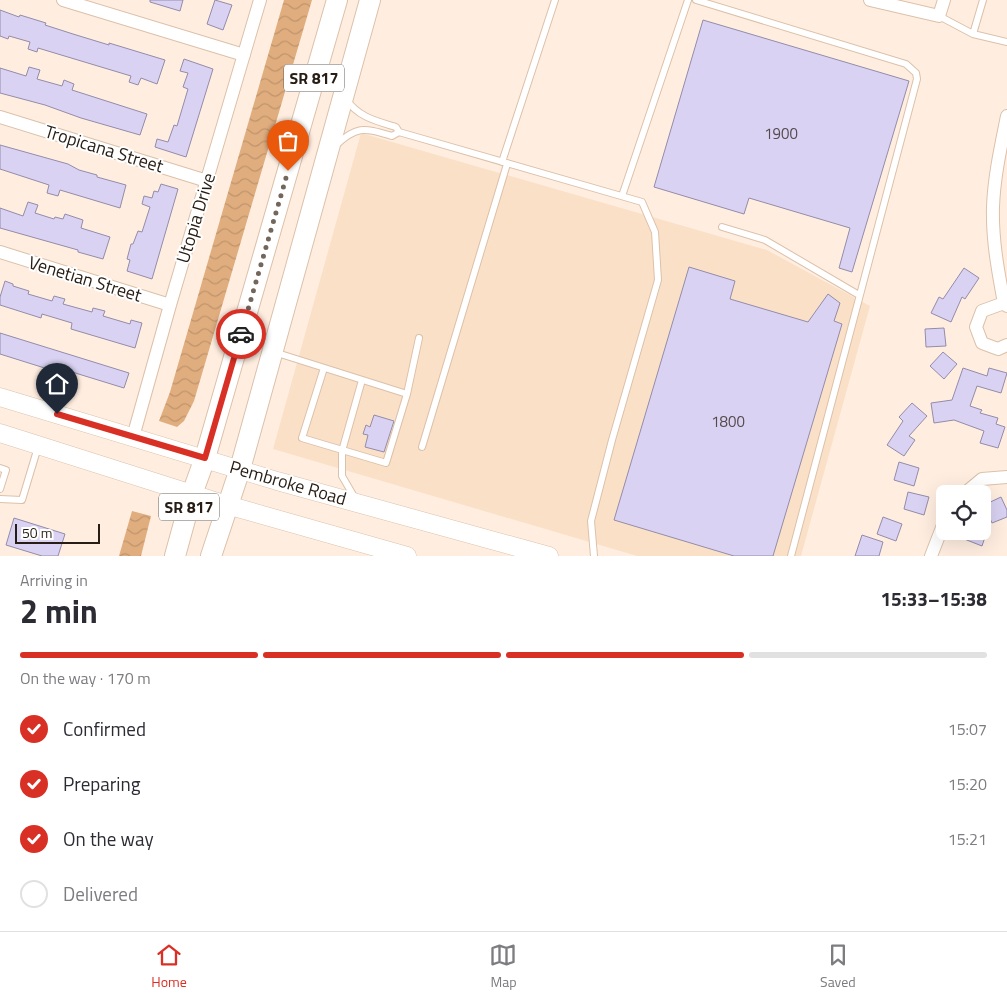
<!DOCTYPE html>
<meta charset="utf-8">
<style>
body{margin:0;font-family:"Titillium Web",sans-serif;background:#f2f2f3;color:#2b2b33;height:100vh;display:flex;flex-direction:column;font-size:19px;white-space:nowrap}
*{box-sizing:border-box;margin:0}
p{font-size:16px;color:#7c7c81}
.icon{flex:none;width:28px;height:28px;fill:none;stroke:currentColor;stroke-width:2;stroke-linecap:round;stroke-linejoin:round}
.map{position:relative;height:556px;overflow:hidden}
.drawer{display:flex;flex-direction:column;background:#fff;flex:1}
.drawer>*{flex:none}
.buttons{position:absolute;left:936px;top:485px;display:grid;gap:10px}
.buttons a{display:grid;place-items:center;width:55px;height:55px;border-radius:8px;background:#fff;box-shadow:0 5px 20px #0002;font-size:25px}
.scale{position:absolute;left:15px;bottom:12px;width:85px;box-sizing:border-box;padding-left:5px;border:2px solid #271d14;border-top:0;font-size:14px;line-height:18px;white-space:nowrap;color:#271d14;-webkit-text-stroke:4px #fff;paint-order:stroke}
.pin{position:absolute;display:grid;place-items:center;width:42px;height:42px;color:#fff;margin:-51px -21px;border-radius:50% 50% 50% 0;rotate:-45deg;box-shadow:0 0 5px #0007}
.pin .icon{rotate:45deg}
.courier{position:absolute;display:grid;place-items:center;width:50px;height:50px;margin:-25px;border:4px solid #d93025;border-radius:50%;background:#fff;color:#222;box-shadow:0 1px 6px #0007}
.overview em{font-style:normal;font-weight:700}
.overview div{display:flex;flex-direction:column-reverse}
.overview{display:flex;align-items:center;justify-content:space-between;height:85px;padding:0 20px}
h1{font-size:32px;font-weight:700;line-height:38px}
.bar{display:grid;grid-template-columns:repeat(4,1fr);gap:8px 5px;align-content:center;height:60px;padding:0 20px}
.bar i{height:6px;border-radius:4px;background:#e1e1e2}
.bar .selected{background:#d93025}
.bar p{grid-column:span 4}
ol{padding:0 20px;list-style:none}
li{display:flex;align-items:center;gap:15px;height:55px}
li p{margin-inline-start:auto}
li .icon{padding:5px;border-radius:50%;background:#d93025;color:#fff;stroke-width:4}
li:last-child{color:#7c7c81}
li i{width:28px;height:28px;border:2px solid #e1e1e2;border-radius:50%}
.tabs{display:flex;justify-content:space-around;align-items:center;height:70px;border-top:1px solid #e1e1e2;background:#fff;font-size:14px;color:#7c7c81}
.tabs a{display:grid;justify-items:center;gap:2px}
.tabs .selected{color:#d93025}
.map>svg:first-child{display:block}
.built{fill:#fbe0c8}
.water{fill:url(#water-waves)}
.building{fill:#d9d2f2;stroke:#938ca9}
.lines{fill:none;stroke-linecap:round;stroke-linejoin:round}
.lane-casing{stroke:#dcc1aa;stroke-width:8}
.street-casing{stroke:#dcc1aa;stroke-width:14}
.secondary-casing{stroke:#dcc1aa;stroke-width:19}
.primary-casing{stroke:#dcc1aa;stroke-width:22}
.lane{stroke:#fff;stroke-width:6}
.street{stroke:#fff;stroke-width:12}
.secondary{stroke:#fff;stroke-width:18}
.primary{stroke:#fff;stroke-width:20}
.done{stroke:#73665b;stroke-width:5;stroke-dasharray:0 9}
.route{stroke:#d93025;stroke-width:6}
.labels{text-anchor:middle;stroke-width:4;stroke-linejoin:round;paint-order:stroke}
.number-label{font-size:15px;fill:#544a4c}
.shield{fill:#fff;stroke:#68615a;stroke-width:1}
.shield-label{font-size:16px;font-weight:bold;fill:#271d14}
.street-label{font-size:18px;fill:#271d14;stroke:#fff}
</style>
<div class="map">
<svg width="1007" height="556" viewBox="0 0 1007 556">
<defs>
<pattern id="water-waves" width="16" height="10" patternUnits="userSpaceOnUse" patternTransform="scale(1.25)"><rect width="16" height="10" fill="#e0ad7e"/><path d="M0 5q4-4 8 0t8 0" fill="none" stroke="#c0946c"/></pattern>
</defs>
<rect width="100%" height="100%" fill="#ffeee0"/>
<!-- built -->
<path class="built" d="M361 133 767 250 870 306 801 556H637L273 449Z"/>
<!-- water -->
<path class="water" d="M284 0H312L194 401 184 421 177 427 159 421 170 392Z
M132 511 151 516 141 556H119Z"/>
<!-- building -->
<path class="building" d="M150 0H183L180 11 150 2Z
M215 0 232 5 223 30 207 24Z
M0 10 19 17 20 15 46 23 45 25 73 34 109 45V43L165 60 157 84 141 78 138 85 129 82 131 76 38 48 37 52 28 49 30 42 9 36 8 39 0 36Z
M703 20 909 81 852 272 839 268 850 228 749 198 744 214 654 187Z
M184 59 213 69 186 157 155 147 157 139 168 142 174 125 177 126 188 89 183 87 188 73 180 71Z
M29 67 40 70 37 79 62 86 64 80 74 84 72 90 147 114 140 135 81 118 45 105 0 93V68L26 76Z
M0 145 68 164 79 170 97 175V177L126 185 120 208 60 190 58 196 47 193 49 185 0 169Z
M161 184 178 189 152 279 127 271 130 260 127 259 131 244H133L138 231 142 232 150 207 142 204 144 196 152 198 154 191 158 192Z
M28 202 38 205 35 213 54 219 55 217 63 219 65 214 83 220 81 228 110 237 103 259 78 252V250L0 228V208L23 216Z
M689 267 735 281 730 299 808 322 828 294 840 303 834 321 842 324 773 556H734L614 520Z
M964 268 979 278 965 299 962 297 951 322 931 313 939 297 943 299Z
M5 281 13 284V286L29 291 28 294 52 301 54 296 65 299 63 304 92 312 93 308 105 311 103 316 130 324 131 320 142 323 135 348 71 329 72 323 42 314 41 318 0 305V297Z
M944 328 946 346 926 347 925 329Z
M0 333 129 373 124 388 72 372 70 376 0 354Z
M943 352 957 364 944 379 930 366Z
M963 368 987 376 989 368 1007 373 1001 393 977 386 970 406 982 410 980 413 998 418 996 424 1005 427 998 448 980 443 984 431 954 420 934 423 931 403 952 400Z
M912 403 927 416 909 436 915 440 904 456 887 445 903 421 899 417Z
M374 415 394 421 384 452 365 447 368 435 363 434 366 425 370 427Z
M899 462 919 468 914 486 894 480Z
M908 492 929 497 924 515 904 509Z
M1001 497 1007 510V517L992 523 984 505Z
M883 517 902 524 896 541 877 534Z
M14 518 65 534 58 556H42L6 545Z
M949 531H987L982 546 949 533Z
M862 535 883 542 879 556H855Z"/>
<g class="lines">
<!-- lane casing -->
<g class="lane-casing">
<path id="lane" d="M696 0 906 64 916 73 917 79 791 556
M939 16 973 34 1007 42
M973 34 983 0
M346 99C358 117 376 121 396 127L399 132 642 202 655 232 658 280 612 440 591 521 594 556
M335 146C357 125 364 128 392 136L399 132
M502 162 555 0
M622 196 688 0
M722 227 765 240 859 295
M274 352 407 394 386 463 302 438 324 368
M407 394 419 338
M422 447 507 164
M0 468 6 470 0 489
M0 499 22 500 38 447
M356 500 342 476V451L362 380"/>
</g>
<!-- street casing -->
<g class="street-casing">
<path id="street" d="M63 0 244 55
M870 0 939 16 944 0
M1007 116C1001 146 994 177 993 207 992 239 998 271 1004 303L1007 306
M0 117 207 181
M0 252 170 305
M1004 303 982 311 976 327 982 343 998 349 1007 345
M133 437 170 305 260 0
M964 494 982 479 1007 477
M931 556 945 520"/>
</g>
<!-- secondary casing -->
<g class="secondary-casing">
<path id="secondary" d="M0 397 277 481 549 556
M0 433 227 505 407 556"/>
</g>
<!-- primary casing -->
<g class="primary-casing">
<path id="primary" d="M175 556 192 494 205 458 337 0
M211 556 240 469 370 0"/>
</g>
<!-- lane -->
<use href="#lane" class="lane"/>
<!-- street -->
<use href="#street" class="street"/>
<!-- secondary -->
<use href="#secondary" class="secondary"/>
<!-- primary -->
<use href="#primary" class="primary"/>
</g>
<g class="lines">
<!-- done -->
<path class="done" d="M241 334 288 171"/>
<!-- route -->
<path class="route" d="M57 414 205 458 241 334"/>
</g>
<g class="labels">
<!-- number labels -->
<g class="number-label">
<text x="781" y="139">1900</text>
<text x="728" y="427">1800</text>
</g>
<!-- shield labels -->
<g class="shield">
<rect x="284" y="64.5" width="60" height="27" rx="4"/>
<rect x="159" y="493.5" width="60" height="27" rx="4"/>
</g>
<g class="shield-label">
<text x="314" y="84">SR 817</text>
<text x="189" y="513">SR 817</text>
</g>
<!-- street labels -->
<g class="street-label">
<text transform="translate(104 149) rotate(17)" y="6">Tropicana Street</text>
<text transform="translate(196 218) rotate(-73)" y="6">Utopia Drive</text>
<text transform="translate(85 279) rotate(17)" y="6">Venetian Street</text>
<text transform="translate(288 483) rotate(16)" y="6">Pembroke Road</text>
</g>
</g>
</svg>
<div class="buttons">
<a><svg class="icon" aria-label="locate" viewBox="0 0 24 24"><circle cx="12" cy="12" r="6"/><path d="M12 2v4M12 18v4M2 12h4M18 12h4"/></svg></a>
</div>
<div class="scale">50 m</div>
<div class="pin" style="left:288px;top:171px;background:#ea580c"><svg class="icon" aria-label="bag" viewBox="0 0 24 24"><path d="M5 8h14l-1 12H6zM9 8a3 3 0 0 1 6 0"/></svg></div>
<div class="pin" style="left:57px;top:414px;background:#1f2937"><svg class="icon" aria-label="home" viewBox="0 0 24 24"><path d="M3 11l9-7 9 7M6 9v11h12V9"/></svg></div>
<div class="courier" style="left:241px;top:334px"><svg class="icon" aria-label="car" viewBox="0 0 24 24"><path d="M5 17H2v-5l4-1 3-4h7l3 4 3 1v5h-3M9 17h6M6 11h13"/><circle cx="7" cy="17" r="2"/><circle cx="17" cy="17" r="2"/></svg></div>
</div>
<section class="drawer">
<div class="overview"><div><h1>2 min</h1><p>Arriving in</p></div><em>15:33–15:38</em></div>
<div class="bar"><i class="selected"></i><i class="selected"></i><i class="selected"></i><i></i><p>On the way · 170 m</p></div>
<ol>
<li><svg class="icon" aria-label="check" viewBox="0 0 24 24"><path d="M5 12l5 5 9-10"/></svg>Confirmed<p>15:07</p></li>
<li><svg class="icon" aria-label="check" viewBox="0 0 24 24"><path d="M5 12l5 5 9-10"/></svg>Preparing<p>15:20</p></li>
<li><svg class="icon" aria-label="check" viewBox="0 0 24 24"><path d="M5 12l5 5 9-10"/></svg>On the way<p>15:21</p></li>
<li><i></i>Delivered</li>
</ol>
</section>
<nav class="tabs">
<a class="selected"><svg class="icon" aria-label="home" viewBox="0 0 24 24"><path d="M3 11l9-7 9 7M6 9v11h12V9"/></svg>Home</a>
<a><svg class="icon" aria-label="map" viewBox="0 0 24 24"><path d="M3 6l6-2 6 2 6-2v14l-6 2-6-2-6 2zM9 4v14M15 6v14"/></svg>Map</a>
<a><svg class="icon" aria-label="saved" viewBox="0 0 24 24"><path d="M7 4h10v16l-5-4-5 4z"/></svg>Saved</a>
</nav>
